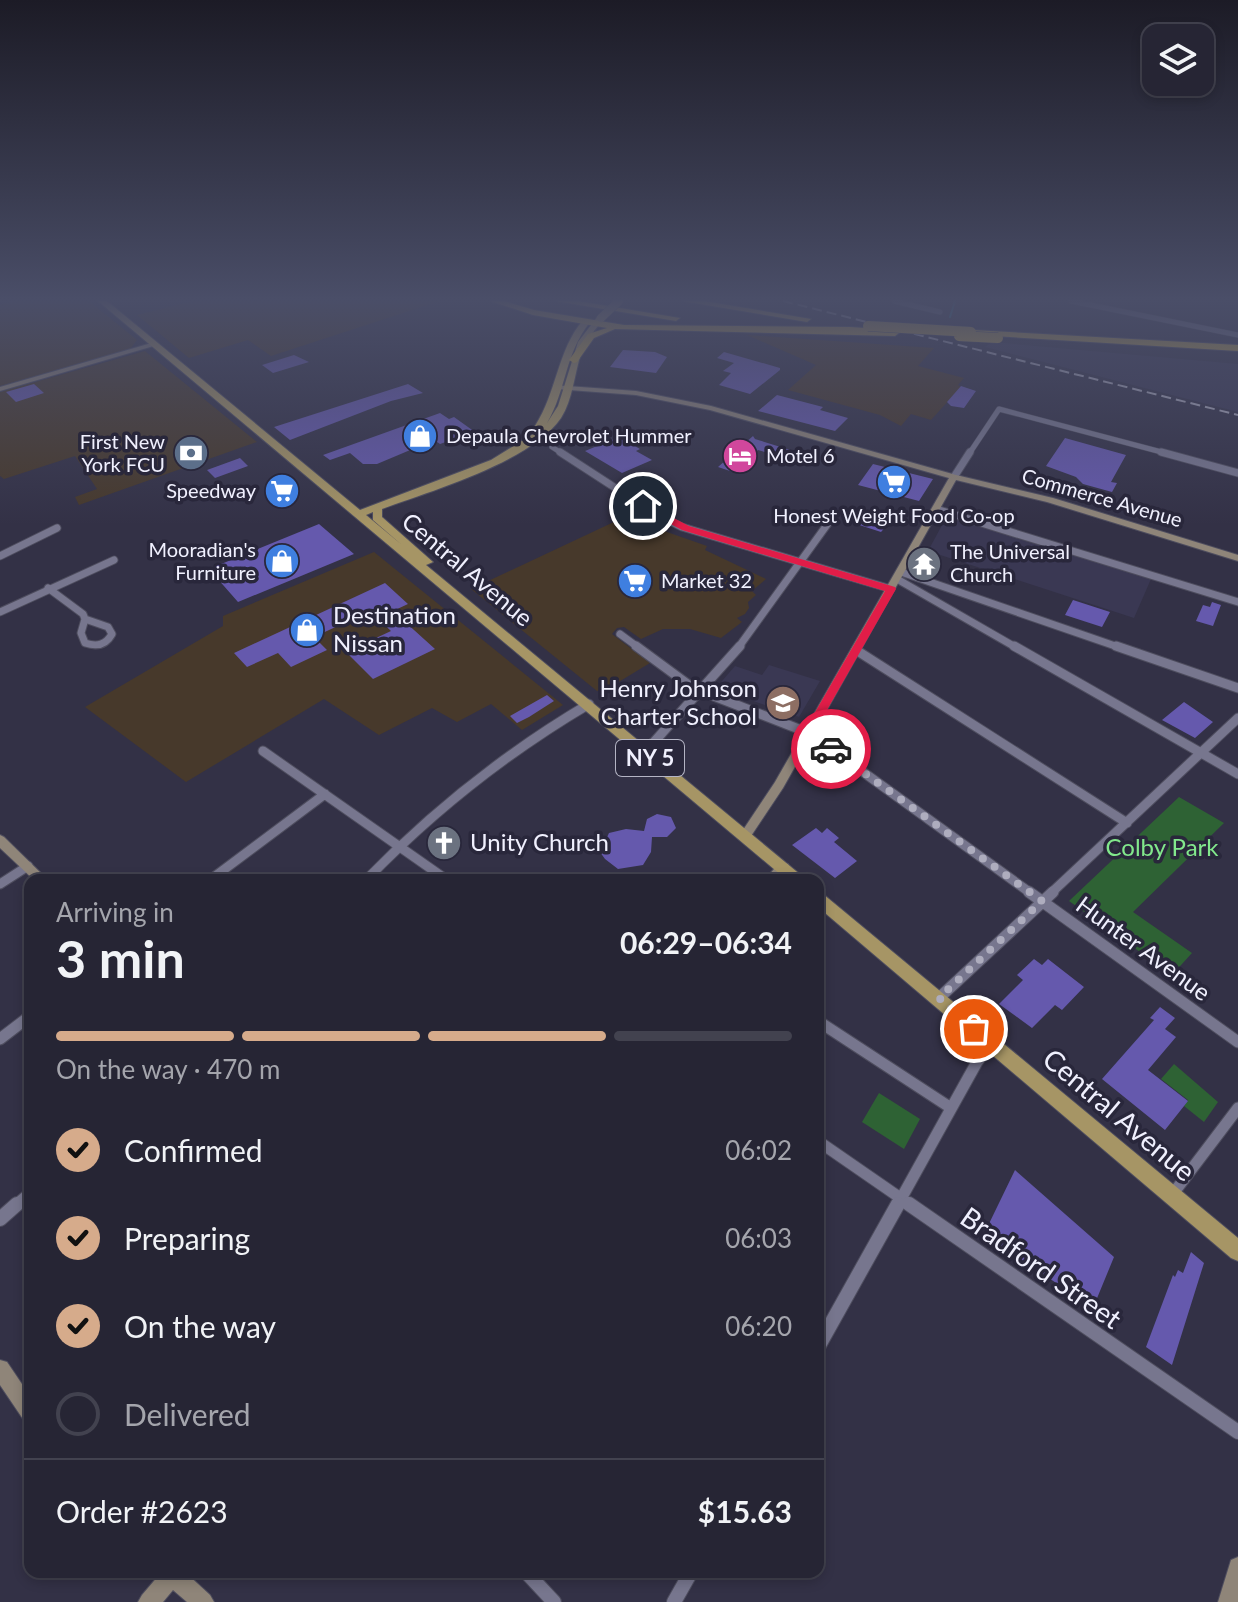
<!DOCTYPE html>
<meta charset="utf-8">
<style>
body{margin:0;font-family:Lato,sans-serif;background:#323140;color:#f1f3f6;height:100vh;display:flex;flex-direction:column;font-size:30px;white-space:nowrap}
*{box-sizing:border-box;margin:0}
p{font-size:26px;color:#a4a5ac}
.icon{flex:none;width:44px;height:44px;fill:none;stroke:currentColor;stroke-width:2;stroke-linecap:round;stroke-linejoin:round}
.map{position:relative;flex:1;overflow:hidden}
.drawer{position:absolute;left:24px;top:874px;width:800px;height:704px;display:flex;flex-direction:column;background:#262534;border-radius:16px;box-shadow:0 4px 12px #0003,0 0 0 2px #42424f}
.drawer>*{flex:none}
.controls{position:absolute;left:1142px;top:24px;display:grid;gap:16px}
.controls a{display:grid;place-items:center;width:72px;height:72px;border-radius:16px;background:#262534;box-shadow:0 4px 12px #0003,0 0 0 2px #42424f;font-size:40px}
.pin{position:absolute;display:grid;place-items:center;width:68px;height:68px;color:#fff;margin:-34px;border:4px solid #fff;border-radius:50%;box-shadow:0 2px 8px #0007}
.courier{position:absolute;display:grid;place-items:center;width:80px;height:80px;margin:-40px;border:6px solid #e11d48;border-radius:50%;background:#fff;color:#222;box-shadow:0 2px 10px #0007}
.headline em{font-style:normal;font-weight:700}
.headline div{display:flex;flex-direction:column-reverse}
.headline{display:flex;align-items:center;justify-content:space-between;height:136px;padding:0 32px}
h1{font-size:52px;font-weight:700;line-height:60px}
.bar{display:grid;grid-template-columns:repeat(4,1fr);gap:12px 8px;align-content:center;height:96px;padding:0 32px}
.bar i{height:10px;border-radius:6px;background:#42424f}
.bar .on{background:#d6ab8b}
.bar p{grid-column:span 4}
.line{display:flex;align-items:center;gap:20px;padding:0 32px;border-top:2px solid #42424f}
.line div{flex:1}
ol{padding:0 32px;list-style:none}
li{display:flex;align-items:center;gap:24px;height:88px}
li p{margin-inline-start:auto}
li .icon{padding:8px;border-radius:50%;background:#d6ab8b;color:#111;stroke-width:4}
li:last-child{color:#a4a5ac}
li i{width:44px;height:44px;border:4px solid #42424f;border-radius:50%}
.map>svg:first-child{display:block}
.commercial{fill:#47392b}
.industrial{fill:#47382b}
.built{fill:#3a3853}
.green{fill:#2e6234}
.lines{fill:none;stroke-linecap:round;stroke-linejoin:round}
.stream{stroke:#1d84a7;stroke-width:2}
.building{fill:#6559ad}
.street-far4-casing{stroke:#4e4d5e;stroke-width:6}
.street-far3-casing{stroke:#4e4d5e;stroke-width:9}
.street-far2-casing{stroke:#4e4d5e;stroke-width:11}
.street-far1-casing{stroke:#4e4d5e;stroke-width:13}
.street-casing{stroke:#4e4d5e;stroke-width:16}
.secondary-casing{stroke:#4e4d5e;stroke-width:2}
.primary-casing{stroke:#4e4d5e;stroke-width:2}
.highway-casing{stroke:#4e4d5e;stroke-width:2}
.street-far4{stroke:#77768e;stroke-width:5}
.street-far3{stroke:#77768e;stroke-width:7}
.street-far2{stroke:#77768e;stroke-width:9}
.street-far1{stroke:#77768e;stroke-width:11}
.street{stroke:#77768e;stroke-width:14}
.secondary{fill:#8f8579;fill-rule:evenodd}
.primary{fill:#a69565;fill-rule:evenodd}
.highway{fill:#c6a949;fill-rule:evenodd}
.rail{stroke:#acabbc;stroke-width:2;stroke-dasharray:10 5;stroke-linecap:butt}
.primary-bridge-casing{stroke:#4e4d5e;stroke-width:9;stroke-linecap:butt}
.highway-bridge-casing{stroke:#4e4d5e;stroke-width:11;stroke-linecap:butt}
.primary-bridge{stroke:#a69565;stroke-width:8}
.highway-bridge{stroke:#c6a949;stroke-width:10}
.route{fill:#e11d48}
.done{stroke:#aeadbe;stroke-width:8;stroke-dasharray:0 14.4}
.labels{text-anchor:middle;stroke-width:7;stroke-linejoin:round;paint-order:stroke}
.far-poi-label{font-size:20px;fill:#f0f0fe;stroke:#29273b;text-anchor:start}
.far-street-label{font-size:20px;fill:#f0f0fe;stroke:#29273b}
.shield{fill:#29273b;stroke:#b4b4c4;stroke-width:2}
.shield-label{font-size:22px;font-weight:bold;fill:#f0f0fe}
.street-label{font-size:24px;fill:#f0f0fe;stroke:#29273b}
.poi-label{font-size:24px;fill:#f0f0fe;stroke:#29273b;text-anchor:start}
.park-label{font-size:24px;fill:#82e88c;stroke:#29273b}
.near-street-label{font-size:28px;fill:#f0f0fe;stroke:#29273b}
</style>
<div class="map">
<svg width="1238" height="1602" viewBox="0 0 1238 1602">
<rect width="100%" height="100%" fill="#333146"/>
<!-- commercial -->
<path class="commercial" d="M16 301H89L137 340 130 349 0 386V305Z
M193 301H440L271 356 248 340 189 358 137 315Z
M145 351 257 442 79 505 75 497 97 489 75 456 4 479 0 476V392Z
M633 513 667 532 707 546 705 550 766 579 752 591 756 595 748 602 749 608 745 614 737 618 742 622 721 638 690 629H663L641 639 624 627 617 628 612 634 650 663 607 689 597 691 471 589Z
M374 552 563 705 522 730 491 704 457 722 432 708 379 735 324 699 186 782 85 707 223 626V616Z"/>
<!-- industrial -->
<path class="industrial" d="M747 335 934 348 918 366 964 378 958 385 961 387 931 420 911 414 901 426 880 415 788 390 816 365Z"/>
<!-- built -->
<path class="built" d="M992 342 1238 364V412L985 347Z
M947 516 1151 579 1134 618 928 551Z
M769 665 820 681 799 717 716 688 735 666 762 675Z"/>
<!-- green -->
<path class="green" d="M1179 797 1224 823 1133 912 1192 953 1172 975 1069 901Z
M1174 1064 1218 1102 1204 1122 1184 1106 1188 1100 1161 1079Z
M879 1093 920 1119 904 1149 862 1122Z"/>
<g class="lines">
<!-- stream -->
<path class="stream" d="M950 317 955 301"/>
</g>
<!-- building -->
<path class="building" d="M623 350 655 352 667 357 656 373 610 367Z
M724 352 780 368V370L750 394 719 385 731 373 723 371 734 363 717 358Z
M294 355 309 362 273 373 262 365Z
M34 384 44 393 16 402 6 392Z
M408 384 423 393 391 401 290 440 274 427Z
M961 386 976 391 964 408 951 406 947 402Z
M777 395 823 407 820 410 848 418 835 431 758 411Z
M440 413 449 419 454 417 475 432 440 444 434 440 377 464H363L350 453 330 460 323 455Z
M753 436 755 439 800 453 792 460 758 450 733 472 718 467Z
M619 437 640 449 636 451 652 460 622 473 585 451Z
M1065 438 1126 455 1111 482 1117 483 1112 492 1083 484 1076 477 1046 466Z
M240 458 248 466 215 478 207 470Z
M873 464 933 479 919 501 858 485Z
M854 513 879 521 889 523 881 532 847 521Z
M319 524 354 554 238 602 209 569Z
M385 583 408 604 393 611 435 649 373 679 346 652 391 631 370 611 314 637 327 650 291 667 278 653 247 667 234 653Z
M1073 600 1110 612 1102 627 1065 615Z
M1212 602 1221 605 1213 626 1196 621 1203 605 1210 607Z
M547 695 554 701 529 717 517 723 510 716Z
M1184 702 1213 722 1195 738 1162 720Z
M657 814 671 817 676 828 667 837H652L651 852 643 865 618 869 605 859 600 852 609 833 626 829 644 831 647 819Z
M816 828 822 833 827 828 839 838 834 842 857 861 835 878 792 845Z
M443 833 460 842 443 854 429 845Z
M1034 959 1042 965 1048 959 1084 987 1062 1010 1055 1005 1032 1028 999 1004 1023 980 1017 975Z
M1160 1007 1175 1018 1165 1029 1176 1037 1148 1070 1188 1101 1165 1130 1102 1079 1154 1020 1150 1018Z
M1015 1170 1114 1257 1093 1308 984 1234Z
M1191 1252 1204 1263 1172 1365 1146 1347 1173 1275 1175 1277 1178 1270 1183 1273Z"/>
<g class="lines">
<!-- street-far4 casing -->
<g class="street-far4-casing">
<path id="street-far4" d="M894 301 940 312
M1071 301 1238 335
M552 447 563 454
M969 454 999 409 1169 454"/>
</g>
<!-- street-far3 casing -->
<g class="street-far3-casing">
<path id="street-far3" d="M560 452 657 515 682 527 891 589
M1161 452 1238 473
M954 477 970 452
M936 509 1238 602
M0 556 57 528
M901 572 1121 648
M897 579 1017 648
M48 588 83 614 85 619
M0 612 114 560
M85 619 108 627 112 634C106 645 97 647 85 643L81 633Z
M620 634 639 648
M738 648 829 522"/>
</g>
<!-- street-far2 casing -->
<g class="street-far2-casing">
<path id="street-far2" d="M636 646 693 688 809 733 1032 894
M1014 646 1238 774
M1116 646 1238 688
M856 650 1127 823
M263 751 447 880
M642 751 654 742 740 646
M210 880 325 794
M366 880C433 811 506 753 589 704
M0 884 28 866
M1050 894 1238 718"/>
</g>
<!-- street-far1 casing -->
<g class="street-far1-casing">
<path id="street-far1" d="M1029 892 1238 1042
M939 998 1053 892
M818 1021 951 1108
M0 1039 30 1016
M818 1141 912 1206
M1172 1195 1238 1108
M15 1206 30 1193
M897 1206 977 1062 991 1044"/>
</g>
<!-- street casing -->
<g class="street-casing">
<path id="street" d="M909 1204 1238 1432
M0 1219 17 1204
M818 1347 898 1204
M526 1572 554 1602
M674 1602 691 1572"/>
</g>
<!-- secondary casing -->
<g class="secondary-casing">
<path id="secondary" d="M155 342 157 343V345L0 391V387Z
M553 385 636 391 711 406 956 475 1053 498 1238 555V561L1047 502 956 480 783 788 749 839H741L739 836 775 782 949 478 710 410 636 395 556 389H553Z
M0 835 4 837 48 880H34L0 848Z
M783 863 788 864 789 868 779 880H765L778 864Z
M0 1360 7 1362 30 1396V1421L23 1419 0 1385Z
M1238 1557V1602H1218L1231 1560Z
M158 1572H185L210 1595 214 1602H187L173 1590 163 1602H138L142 1595 159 1575Z"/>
</g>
<!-- primary casing -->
<g class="primary-casing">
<path id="primary" d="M98 301H107L360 510 491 460 538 431 541 428 535 426C557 392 557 351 583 320H589L590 322C564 355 567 389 547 423L558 406 578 342 598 316H604L605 318C595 329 587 339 581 354 574 375 573 399 561 418 531 462 431 491 382 509V517L433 562 426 565 802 876 805 880H787ZM373 512V520L402 545 366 515Z
M818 892 823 894 1238 1238V1261L1231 1258 818 907Z"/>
</g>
<!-- highway casing -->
<g class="highway-casing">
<path id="highway" d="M490 301H504L534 310 624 325 850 327 895 330 899 333 895 336 615 329 594 338 577 362 574 363 569 360 588 334 607 328 533 315Z
M555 301H578L680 318 676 321Z
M682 301H704L811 319 807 322Z
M974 330 1238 345V351L977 335 973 332Z"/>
</g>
<!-- street-far4 -->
<use href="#street-far4" class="street-far4"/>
<!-- street-far3 -->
<use href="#street-far3" class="street-far3"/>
<!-- street-far2 -->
<use href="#street-far2" class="street-far2"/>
<!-- street-far1 -->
<use href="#street-far1" class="street-far1"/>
<!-- street -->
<use href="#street" class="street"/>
<!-- secondary -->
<use href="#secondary" class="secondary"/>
<!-- primary -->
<use href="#primary" class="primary"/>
<!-- highway -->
<use href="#highway" class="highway"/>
<!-- rail -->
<path class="rail" d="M783 301 1238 415"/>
<!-- primary-bridge casing -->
<g class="primary-bridge-casing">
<path id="primary-bridge" d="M601 318 619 301"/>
</g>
<!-- highway-bridge casing -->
<g class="highway-bridge-casing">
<path id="highway-bridge" d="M868 326 971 332
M959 336 998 338"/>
</g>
<!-- primary-bridge -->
<use href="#primary-bridge" class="primary-bridge"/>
<!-- highway-bridge -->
<use href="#highway-bridge" class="highway-bridge"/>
</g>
<!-- sky -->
<linearGradient id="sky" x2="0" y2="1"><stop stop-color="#1c1b26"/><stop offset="0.57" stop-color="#4a4e68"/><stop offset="1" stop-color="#4a4e68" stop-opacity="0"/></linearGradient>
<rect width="1238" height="525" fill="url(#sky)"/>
<!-- route -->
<path class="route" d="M640 504H647L689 526 895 587 896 589 815 731 835 746V753H827L803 733 885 591 682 530 640 508Z"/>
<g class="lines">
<!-- done -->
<path class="done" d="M831 749 1042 901 939 998 974 1029"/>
</g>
<!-- icons -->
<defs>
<g id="shop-disc" transform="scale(1.8)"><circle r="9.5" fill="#3f7fe0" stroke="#29273b"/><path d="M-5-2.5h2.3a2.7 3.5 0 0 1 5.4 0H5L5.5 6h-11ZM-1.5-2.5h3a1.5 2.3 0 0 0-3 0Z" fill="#fff"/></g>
<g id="bank-disc" transform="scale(1.8)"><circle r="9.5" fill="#5c6f8a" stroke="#29273b"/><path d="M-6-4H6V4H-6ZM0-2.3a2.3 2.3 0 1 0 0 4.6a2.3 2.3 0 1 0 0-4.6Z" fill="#fff"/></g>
<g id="hotel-disc" transform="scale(1.8)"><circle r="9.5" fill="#d1479c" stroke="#29273b"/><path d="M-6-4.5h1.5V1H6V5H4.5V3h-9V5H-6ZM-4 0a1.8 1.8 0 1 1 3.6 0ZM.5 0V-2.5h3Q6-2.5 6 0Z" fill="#fff"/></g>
<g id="supermarket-disc" transform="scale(1.8)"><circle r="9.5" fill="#3f7fe0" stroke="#29273b"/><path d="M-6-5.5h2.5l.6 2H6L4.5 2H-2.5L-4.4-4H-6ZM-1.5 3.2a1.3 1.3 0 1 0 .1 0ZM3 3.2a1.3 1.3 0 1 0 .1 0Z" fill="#fff"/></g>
<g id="temple-disc" transform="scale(1.8)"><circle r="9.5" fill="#6b7280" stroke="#29273b"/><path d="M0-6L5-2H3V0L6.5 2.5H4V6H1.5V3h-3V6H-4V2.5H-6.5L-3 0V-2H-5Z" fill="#fff"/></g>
<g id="school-disc" transform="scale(1.8)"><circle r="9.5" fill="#8d6e63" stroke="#29273b"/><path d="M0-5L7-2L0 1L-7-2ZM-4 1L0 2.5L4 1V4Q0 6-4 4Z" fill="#fff"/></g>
<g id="church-disc" transform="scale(1.8)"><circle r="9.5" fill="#6b7280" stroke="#29273b"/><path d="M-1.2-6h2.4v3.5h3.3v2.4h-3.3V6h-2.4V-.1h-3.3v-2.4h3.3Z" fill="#fff"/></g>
</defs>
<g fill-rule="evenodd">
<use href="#shop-disc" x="420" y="436"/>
<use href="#bank-disc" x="191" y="453"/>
<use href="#hotel-disc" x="740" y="456"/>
<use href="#supermarket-disc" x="894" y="482"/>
<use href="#supermarket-disc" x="282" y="491"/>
<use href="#shop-disc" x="282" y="561"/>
<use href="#temple-disc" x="924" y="564"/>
<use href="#supermarket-disc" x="635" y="581"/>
<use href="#shop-disc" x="307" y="630"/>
<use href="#school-disc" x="783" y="703"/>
<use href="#church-disc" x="444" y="843"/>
</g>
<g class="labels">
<!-- far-poi labels -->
<g class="far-poi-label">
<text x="446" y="443">Depaula Chevrolet Hummer</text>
<text x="165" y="449" text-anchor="end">First New<tspan x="165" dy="23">York FCU</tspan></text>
<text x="766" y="463">Motel 6</text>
<text x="256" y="498" text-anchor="end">Speedway</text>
<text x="894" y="523" text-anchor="middle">Honest Weight Food Co-op</text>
<text x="256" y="557" text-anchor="end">Mooradian's<tspan x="256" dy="23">Furniture</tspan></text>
<text x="950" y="559">The Universal<tspan x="950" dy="23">Church</tspan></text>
<text x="661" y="588">Market 32</text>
</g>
<!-- far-street labels -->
<g class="far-street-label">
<text transform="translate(1102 498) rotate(16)" y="7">Commerce Avenue</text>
</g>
<!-- shield labels -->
<rect class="shield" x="616" y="740" width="68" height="36" rx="6"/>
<g class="shield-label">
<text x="650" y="766">NY 5</text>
</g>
<!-- street labels -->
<g class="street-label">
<text transform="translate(467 570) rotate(40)" y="8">Central Avenue</text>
<text transform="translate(1143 949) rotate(36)" y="8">Hunter Avenue</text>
</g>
<!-- poi labels -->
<g class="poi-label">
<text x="333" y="624">Destination<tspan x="333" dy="28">Nissan</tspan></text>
<text x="757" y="697" text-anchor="end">Henry Johnson<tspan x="757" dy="28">Charter School</tspan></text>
<text x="470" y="851">Unity Church</text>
</g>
<!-- park labels -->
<g class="park-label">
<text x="1162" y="856">Colby Park</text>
</g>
<!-- near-street labels -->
<g class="near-street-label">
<text transform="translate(1119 1115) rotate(40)" y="10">Central Avenue</text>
<text transform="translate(1041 1268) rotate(35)" y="10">Bradford Street</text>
</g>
</g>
</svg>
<div class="controls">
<a><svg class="icon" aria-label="layers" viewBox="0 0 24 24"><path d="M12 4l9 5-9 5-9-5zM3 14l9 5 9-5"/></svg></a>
</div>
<div class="pin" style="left:974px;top:1029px;background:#ea580c"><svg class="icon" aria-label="bag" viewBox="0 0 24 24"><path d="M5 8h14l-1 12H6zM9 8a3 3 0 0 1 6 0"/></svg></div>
<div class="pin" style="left:643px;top:506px;background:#1f2937"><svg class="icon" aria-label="home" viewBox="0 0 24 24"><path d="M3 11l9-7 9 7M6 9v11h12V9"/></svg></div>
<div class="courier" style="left:831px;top:749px"><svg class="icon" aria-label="car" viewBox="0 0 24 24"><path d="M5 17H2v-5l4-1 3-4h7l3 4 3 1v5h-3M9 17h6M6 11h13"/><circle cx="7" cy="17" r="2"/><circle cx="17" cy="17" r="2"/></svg></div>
<section class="drawer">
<div class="headline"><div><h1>3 min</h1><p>Arriving in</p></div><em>06:29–06:34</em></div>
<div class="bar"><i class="on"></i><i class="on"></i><i class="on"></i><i></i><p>On the way · 470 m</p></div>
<ol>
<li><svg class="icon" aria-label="check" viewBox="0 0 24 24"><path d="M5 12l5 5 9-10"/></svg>Confirmed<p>06:02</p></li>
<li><svg class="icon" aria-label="check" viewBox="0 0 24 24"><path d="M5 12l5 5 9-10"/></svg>Preparing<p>06:03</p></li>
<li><svg class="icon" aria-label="check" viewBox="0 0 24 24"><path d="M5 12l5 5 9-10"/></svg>On the way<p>06:20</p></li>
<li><i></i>Delivered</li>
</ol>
<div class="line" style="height:104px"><div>Order #2623</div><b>$15.63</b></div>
</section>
</div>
